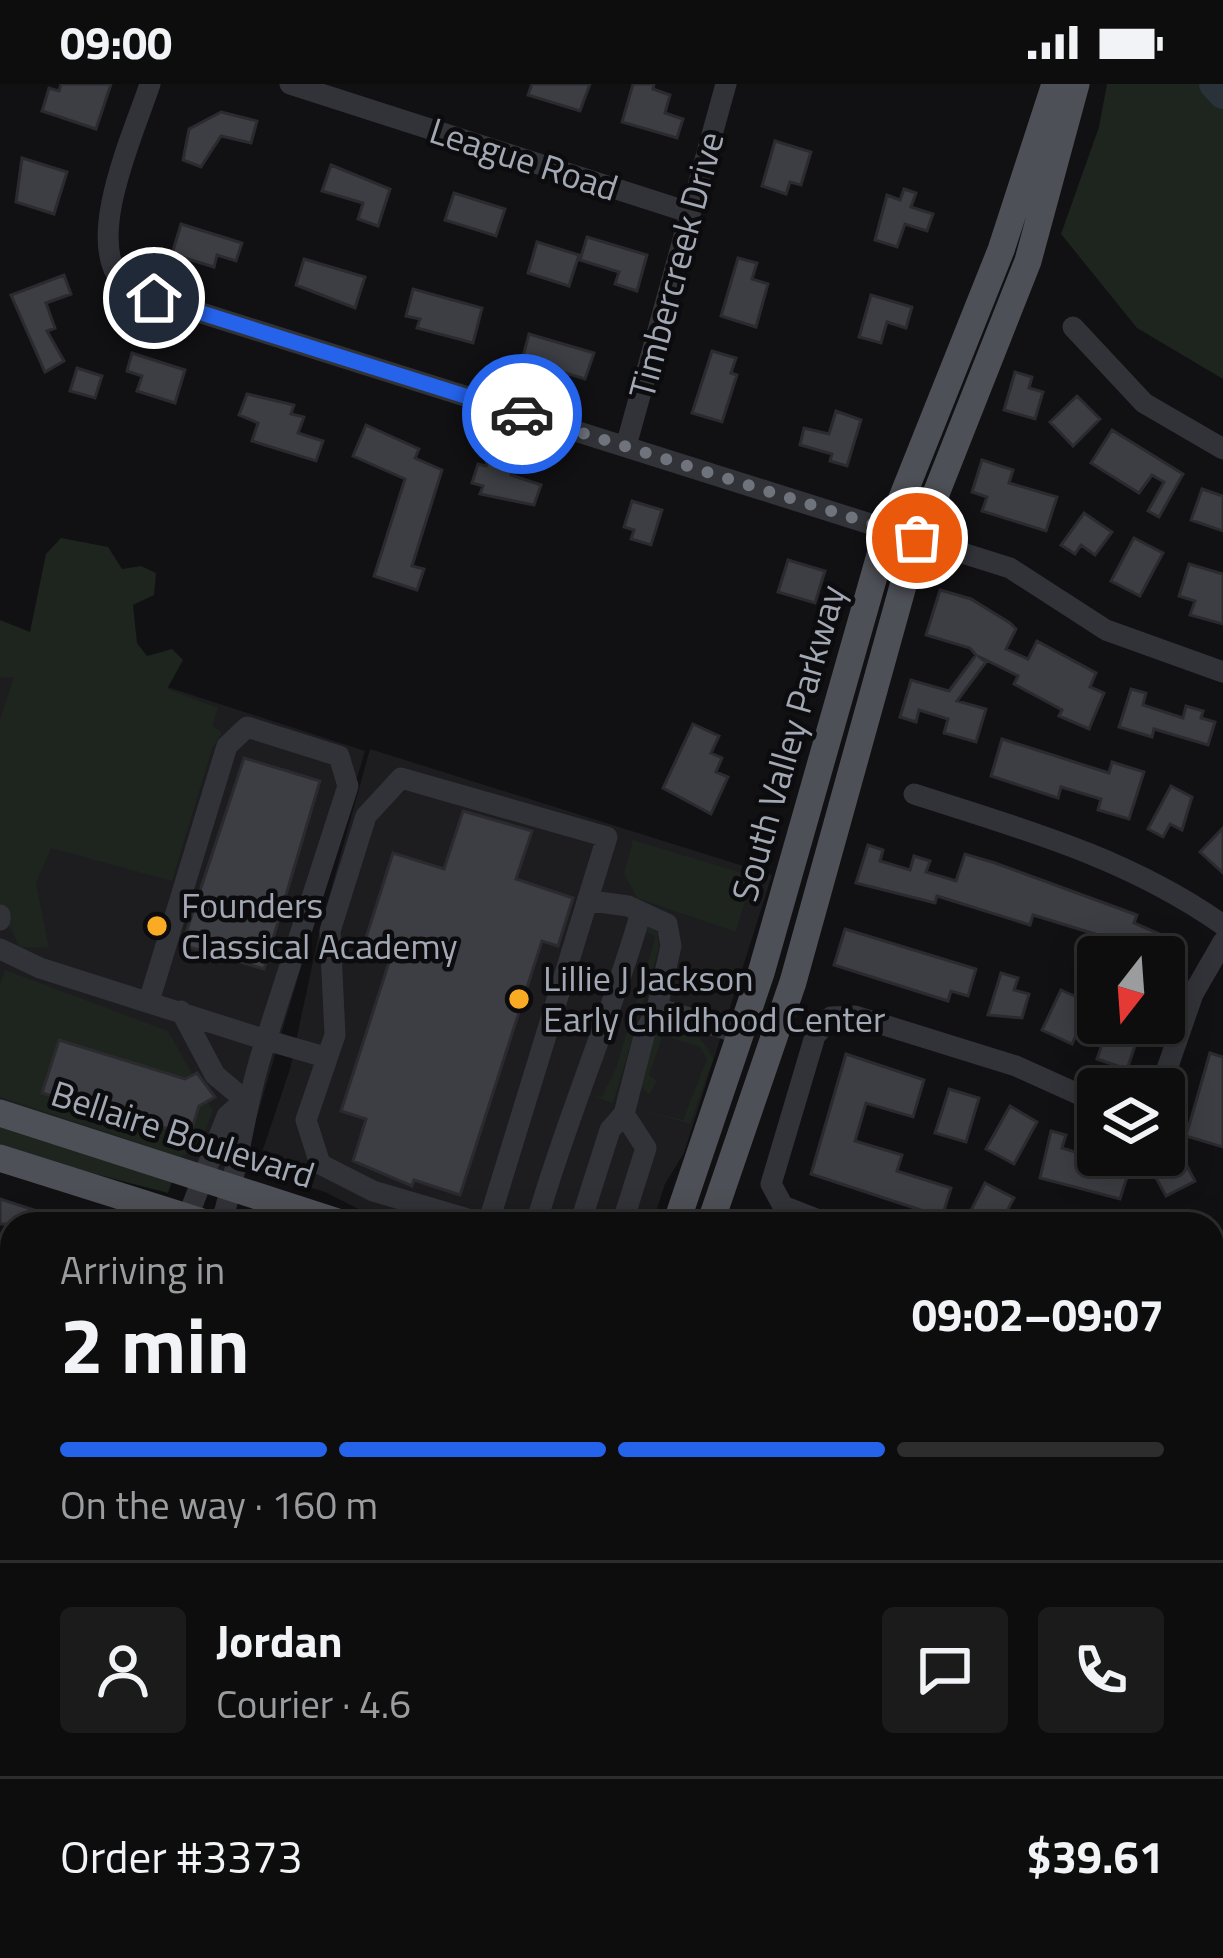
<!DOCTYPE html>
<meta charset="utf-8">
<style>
body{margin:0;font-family:"Titillium Web",sans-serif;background:#1b1b1c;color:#f1f3f6;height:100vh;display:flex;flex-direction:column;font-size:45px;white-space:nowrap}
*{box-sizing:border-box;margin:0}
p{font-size:39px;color:#9a9c9e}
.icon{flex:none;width:66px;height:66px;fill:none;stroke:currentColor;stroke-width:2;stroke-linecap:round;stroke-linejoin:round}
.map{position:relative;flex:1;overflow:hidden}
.side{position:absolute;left:0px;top:1128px;width:1224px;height:747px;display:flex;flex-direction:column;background:#0d0d0e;border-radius:36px 36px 0 0;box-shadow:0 6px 30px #0003,0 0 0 3px #2d2d2e}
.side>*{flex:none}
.needle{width:78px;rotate:197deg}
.controls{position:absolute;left:1077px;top:852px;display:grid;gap:24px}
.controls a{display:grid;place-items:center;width:108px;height:108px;border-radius:12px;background:#0d0d0e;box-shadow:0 6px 30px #0003,0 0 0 3px #2d2d2e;font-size:60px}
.pin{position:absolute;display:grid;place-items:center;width:102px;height:102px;color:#fff;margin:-51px;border:6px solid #fff;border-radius:50%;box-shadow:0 3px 12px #0007}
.courier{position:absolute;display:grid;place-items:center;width:120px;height:120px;margin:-60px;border:9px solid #2563eb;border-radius:50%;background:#fff;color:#222;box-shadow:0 3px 15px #0007}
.headline em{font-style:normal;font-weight:700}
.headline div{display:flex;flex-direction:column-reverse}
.headline{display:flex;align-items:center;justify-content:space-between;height:204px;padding:0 60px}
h1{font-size:78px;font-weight:700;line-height:90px}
.bar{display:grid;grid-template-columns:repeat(4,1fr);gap:18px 12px;align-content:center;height:144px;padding:0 60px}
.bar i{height:15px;border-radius:9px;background:#2d2d2e}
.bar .on{background:#2563eb}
.bar p{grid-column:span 4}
.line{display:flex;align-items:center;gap:30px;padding:0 60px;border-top:3px solid #2d2d2e}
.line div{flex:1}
.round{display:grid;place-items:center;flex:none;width:126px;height:126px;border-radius:12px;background:#1b1b1c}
.status{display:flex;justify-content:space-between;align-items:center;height:84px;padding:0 60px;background:#0d0d0e;direction:ltr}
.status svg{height:33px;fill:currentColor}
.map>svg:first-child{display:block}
.built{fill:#1d1d20}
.green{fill:#1d251e}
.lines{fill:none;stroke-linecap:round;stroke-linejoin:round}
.river{stroke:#293238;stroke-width:30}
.building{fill:#3d3e43;stroke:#2b2b2f;stroke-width:3}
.minor{stroke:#323338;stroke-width:21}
.major{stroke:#4e5057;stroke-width:27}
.done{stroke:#6f737c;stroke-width:12;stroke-dasharray:0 21.6}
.route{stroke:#2563eb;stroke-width:15}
.poi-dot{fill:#f9ac23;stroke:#0c0c0e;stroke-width:4.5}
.labels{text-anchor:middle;stroke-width:9;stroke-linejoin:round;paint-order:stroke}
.street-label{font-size:36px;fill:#a2a8b4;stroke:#0c0c0e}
.poi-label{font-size:36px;fill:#a2a8b4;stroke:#0c0c0e;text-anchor:start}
</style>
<div class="status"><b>09:00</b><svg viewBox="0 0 49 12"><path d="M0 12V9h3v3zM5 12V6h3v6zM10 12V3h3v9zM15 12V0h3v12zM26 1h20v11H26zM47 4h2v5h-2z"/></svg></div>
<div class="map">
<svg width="1223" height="1874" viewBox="0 0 1223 1874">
<rect width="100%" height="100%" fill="#111113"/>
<!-- built -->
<path class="built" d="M0 549 365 667 239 1093 0 1017Z
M370 665 772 791 684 1069 665 1100 652 1140H388L325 1108 256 1086 290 985 320 845Z"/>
<!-- green -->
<path class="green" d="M1107 0H1223V295L1137 244 1061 150 1099 43Z
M61 454 108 463 122 485 141 482 156 489 154 511 133 521 137 559 147 572 172 565 183 576 167 605 218 624 212 641 222 649 212 665 172 797 51 764 36 799 49 864 20 863 0 824V635L14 593 0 594V536L30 548 46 470Z
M633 756 752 792 736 848 637 814 624 789Z
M649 843 657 848 659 864 613 1019 589 1011 602 1013 616 984 654 859 655 852 644 847Z
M5 886 168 947 213 1027 201 1058 181 1073 0 1013V901Z
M668 940C692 945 702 952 713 975L690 1040 637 1025 683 1036 707 975 700 963 663 951 649 991 657 997 649 1011 638 998 654 949Z
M0 1042 172 1097 168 1109 0 1065Z"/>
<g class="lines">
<!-- river -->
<path class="river" d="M1214 0 1223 10"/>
</g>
<!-- building -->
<path class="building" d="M61 0H111L96 45 42 27 49 4 59 7Z
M532 0H590L580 27 528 11Z
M633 0H654L653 5 670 11 665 29 683 35 677 54 622 38Z
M221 28 257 37 251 59 221 52 201 83 183 76 189 45Z
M775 57 811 68 801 101 790 98 786 110 762 102Z
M22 74 67 88 54 130 16 118Z
M331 81 390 105 378 142 358 135 363 119 322 107Z
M904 105 916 109 911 123 933 130 927 147 905 140 897 163 875 156 887 111 900 116Z
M454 109 505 125 496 152 445 136Z
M181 140 242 159 236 177 217 171 214 183 172 170Z
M587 153 647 171 637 207 615 200 619 188 580 176Z
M537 158 579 171 569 202 528 189Z
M738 174 757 179 752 195 768 200 756 243 721 232Z
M304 175 365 193 355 224 296 201Z
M64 191 71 210 46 219 55 244 47 247 64 277 45 288 11 211Z
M413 205 482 224 473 259 417 244 420 235 406 232Z
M871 211 912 223 906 244 887 238 881 259 859 253Z
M529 250 594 269 585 295 522 276Z
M712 267 736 274 731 289 737 291 722 338 692 329Z
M132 269 185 286 175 319 137 307 142 292 127 287Z
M77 284 102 292 95 314 70 307Z
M1015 288 1032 293 1029 304 1043 308 1035 335 1004 326Z
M247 310 294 321 291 330 304 333 298 349 323 357 316 377 252 357 258 339 239 331Z
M1077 312 1100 335 1073 362 1050 338Z
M836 327 861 336 847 382 830 377 832 370 800 361 804 344 829 350Z
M366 341 419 365 415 374 442 386 412 482 424 485 417 506 374 492 405 395 353 372Z
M1112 346 1183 390 1159 433 1148 427 1164 398 1152 391 1139 409 1091 379Z
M489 372 514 380 511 391 541 401 534 421 480 410 483 402 472 399 478 380 486 382Z
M982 376 1013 386 1009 399 1057 413 1046 447 982 427 987 413 972 408Z
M1202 405 1223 412V447L1191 436Z
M632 417 662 426 651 461 631 455 634 446 624 443Z
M1084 429 1112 448 1095 471 1081 461 1075 470 1061 461Z
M1134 454 1163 469 1140 512 1111 497Z
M788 476 825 487 815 519 778 508Z
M1189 480 1223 490V540L1190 531 1195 517 1179 512Z
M940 506 971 515 1010 539 1016 545 1006 565 1028 575 1037 557 1096 589 1090 603 1104 609 1089 645 1059 632 1062 626 1014 600 1018 592 978 572 986 578 957 617 986 625 976 658 944 649 948 635 919 626 916 638 900 633 911 596 949 607 976 571 970 564 926 551Z
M1131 605 1146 609 1143 621 1183 634 1186 622 1203 627 1201 634 1215 638 1208 661 1154 645 1152 653 1119 643Z
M693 640 719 652 711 669 722 674 716 688 728 693 711 730 663 704Z
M1002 655 1109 689 1112 678 1144 688 1129 735 1098 726 1101 715 1061 703 1058 714 991 692Z
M244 674 320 697 264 885 182 861Z
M1171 702 1192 713 1182 746 1170 740 1163 753 1148 745Z
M463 727 532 747 516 795 573 814 558 862 542 857 460 1111 414 1096 412 1102 353 1077 366 1035 341 1027 391 872 363 863 393 769 444 785Z
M1223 744V789L1200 768Z
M868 761 883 766 880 777 910 786 914 772 930 777 926 788 956 797 965 770 995 779 1137 831 1134 839 1178 858 1172 873H1111L1089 864 1095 850 1033 831 1030 841 937 812 935 819 856 799Z
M845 845 976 885 968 912 951 907 948 917 834 881Z
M1001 889 1018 894 1014 906 1029 910 1022 934 988 931Z
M1061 906 1090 919 1072 960 1042 946Z
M1109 939H1143L1127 985 1097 975Z
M59 956 185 995 197 989 215 1013 199 1022 190 1051 42 1009Z
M1210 969 1223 973V1063L1186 1052Z
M846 970 924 996 913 1033 866 1019 855 1057 902 1071 897 1087 951 1104 942 1133 811 1090Z
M949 1005 979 1014 966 1058 935 1049Z
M1010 1022 1037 1038 1014 1080 986 1065Z
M1051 1047 1066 1051 1062 1064 1098 1075 1115 1073 1113 1082 1129 1087 1120 1115 1040 1094Z
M1178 1065 1195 1097 1166 1112 1149 1081Z
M985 1099 1014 1114 1000 1140H964Z
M0 1115 68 1137V1140H0Z"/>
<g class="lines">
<!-- minor -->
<path class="minor" d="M150 0C134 49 85 153 121 197 128 205 144 210 154 214L1010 484 1106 546 1223 588
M290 0 688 128
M1073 243 1144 319 1223 365
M626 362 726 0
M914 710C1023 745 1128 774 1223 841
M591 817 628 822 667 840 671 862 657 924
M0 831V836
M0 865 40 884 266 956C245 1017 240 1079 221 1140
M149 917 227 662 247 643 339 672 348 702 266 956 325 973
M181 927 215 991 245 1016
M1160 1005 1193 910 1223 858
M185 1140 227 1032 245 1016
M485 1140 373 1107 320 1080 306 1036 335 951 330 847 366 732 401 694 607 753 488 1140
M536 1140C566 1034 611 934 641 828
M580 1140 610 1046 624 1030
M622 1140 646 1064 624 1030 645 948 657 924 741 950
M829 1140 783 1122 771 1100 815 952 831 933 855 932 1016 982 1098 1019
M0 1193 12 1197
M1212 1280 1223 1283
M1212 1479 1223 1483
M0 1511 12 1510
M0 1717H12
M1212 1846 1223 1820
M684 1863 717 1874
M1030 1863 1063 1874
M287 1870 299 1863
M493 1874 496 1863
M604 1874 608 1863
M1083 1874 1088 1863
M1200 1874 1205 1863"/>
<!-- major -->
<path class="major" d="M0 1029 344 1140
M0 1074 209 1140
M676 1140 761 889 882 464 1001 166 1055 0
M710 1140 793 898 911 473 1028 177 1076 0
M1212 1415 1223 1418
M1212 1453 1223 1456
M424 1874 428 1863
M461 1874 465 1863"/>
</g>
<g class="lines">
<!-- done -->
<path class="done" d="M522 330 917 454"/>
<!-- route -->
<path class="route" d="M154 214 522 330"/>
</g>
<!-- markers -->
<g class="poi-dot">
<circle cx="157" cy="842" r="12"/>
<circle cx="519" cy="915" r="12"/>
</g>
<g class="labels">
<!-- street labels -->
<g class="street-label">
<text transform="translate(524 75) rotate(18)" y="13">League Road</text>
<text transform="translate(676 181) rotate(-75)" y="13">Timbercreek Drive</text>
<text transform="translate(788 659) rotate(-74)" y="13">South Valley Parkway</text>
<text transform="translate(183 1050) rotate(18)" y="13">Bellaire Boulevard</text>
</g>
<!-- poi labels -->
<g class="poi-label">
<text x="181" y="834">Founders<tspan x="181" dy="41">Classical Academy</tspan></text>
<text x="543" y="907">Lillie J Jackson<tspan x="543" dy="41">Early Childhood Center</tspan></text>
</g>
</g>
</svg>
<div class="controls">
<a><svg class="needle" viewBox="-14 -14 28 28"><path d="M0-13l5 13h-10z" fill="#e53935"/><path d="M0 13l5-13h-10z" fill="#9a9c9e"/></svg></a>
<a><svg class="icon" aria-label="layers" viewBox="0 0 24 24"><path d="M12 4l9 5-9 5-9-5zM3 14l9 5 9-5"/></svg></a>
</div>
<div class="pin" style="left:917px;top:454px;background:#ea580c"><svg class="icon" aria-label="bag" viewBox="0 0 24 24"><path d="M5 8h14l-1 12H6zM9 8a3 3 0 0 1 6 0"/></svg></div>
<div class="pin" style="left:154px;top:214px;background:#1f2937"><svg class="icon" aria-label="home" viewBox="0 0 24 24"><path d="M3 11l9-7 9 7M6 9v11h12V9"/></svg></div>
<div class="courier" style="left:522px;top:330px"><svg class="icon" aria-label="car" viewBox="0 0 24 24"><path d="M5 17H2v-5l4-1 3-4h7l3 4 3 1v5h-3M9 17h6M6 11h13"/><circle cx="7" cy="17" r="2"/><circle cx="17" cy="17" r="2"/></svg></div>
<section class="side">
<div class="headline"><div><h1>2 min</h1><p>Arriving in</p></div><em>09:02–09:07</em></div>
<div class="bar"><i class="on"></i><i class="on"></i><i class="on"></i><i></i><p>On the way · 160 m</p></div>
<div class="line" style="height:216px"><a class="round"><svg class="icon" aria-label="person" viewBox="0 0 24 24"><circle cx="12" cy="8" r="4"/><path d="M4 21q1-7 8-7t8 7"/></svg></a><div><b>Jordan</b><p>Courier · 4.6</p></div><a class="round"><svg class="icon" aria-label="chat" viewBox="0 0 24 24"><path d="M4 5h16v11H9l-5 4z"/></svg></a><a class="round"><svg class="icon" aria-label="phone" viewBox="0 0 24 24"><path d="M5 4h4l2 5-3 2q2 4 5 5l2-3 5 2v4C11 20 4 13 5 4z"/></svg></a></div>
<div class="line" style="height:156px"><div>Order #3373</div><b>$39.61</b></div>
</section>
</div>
